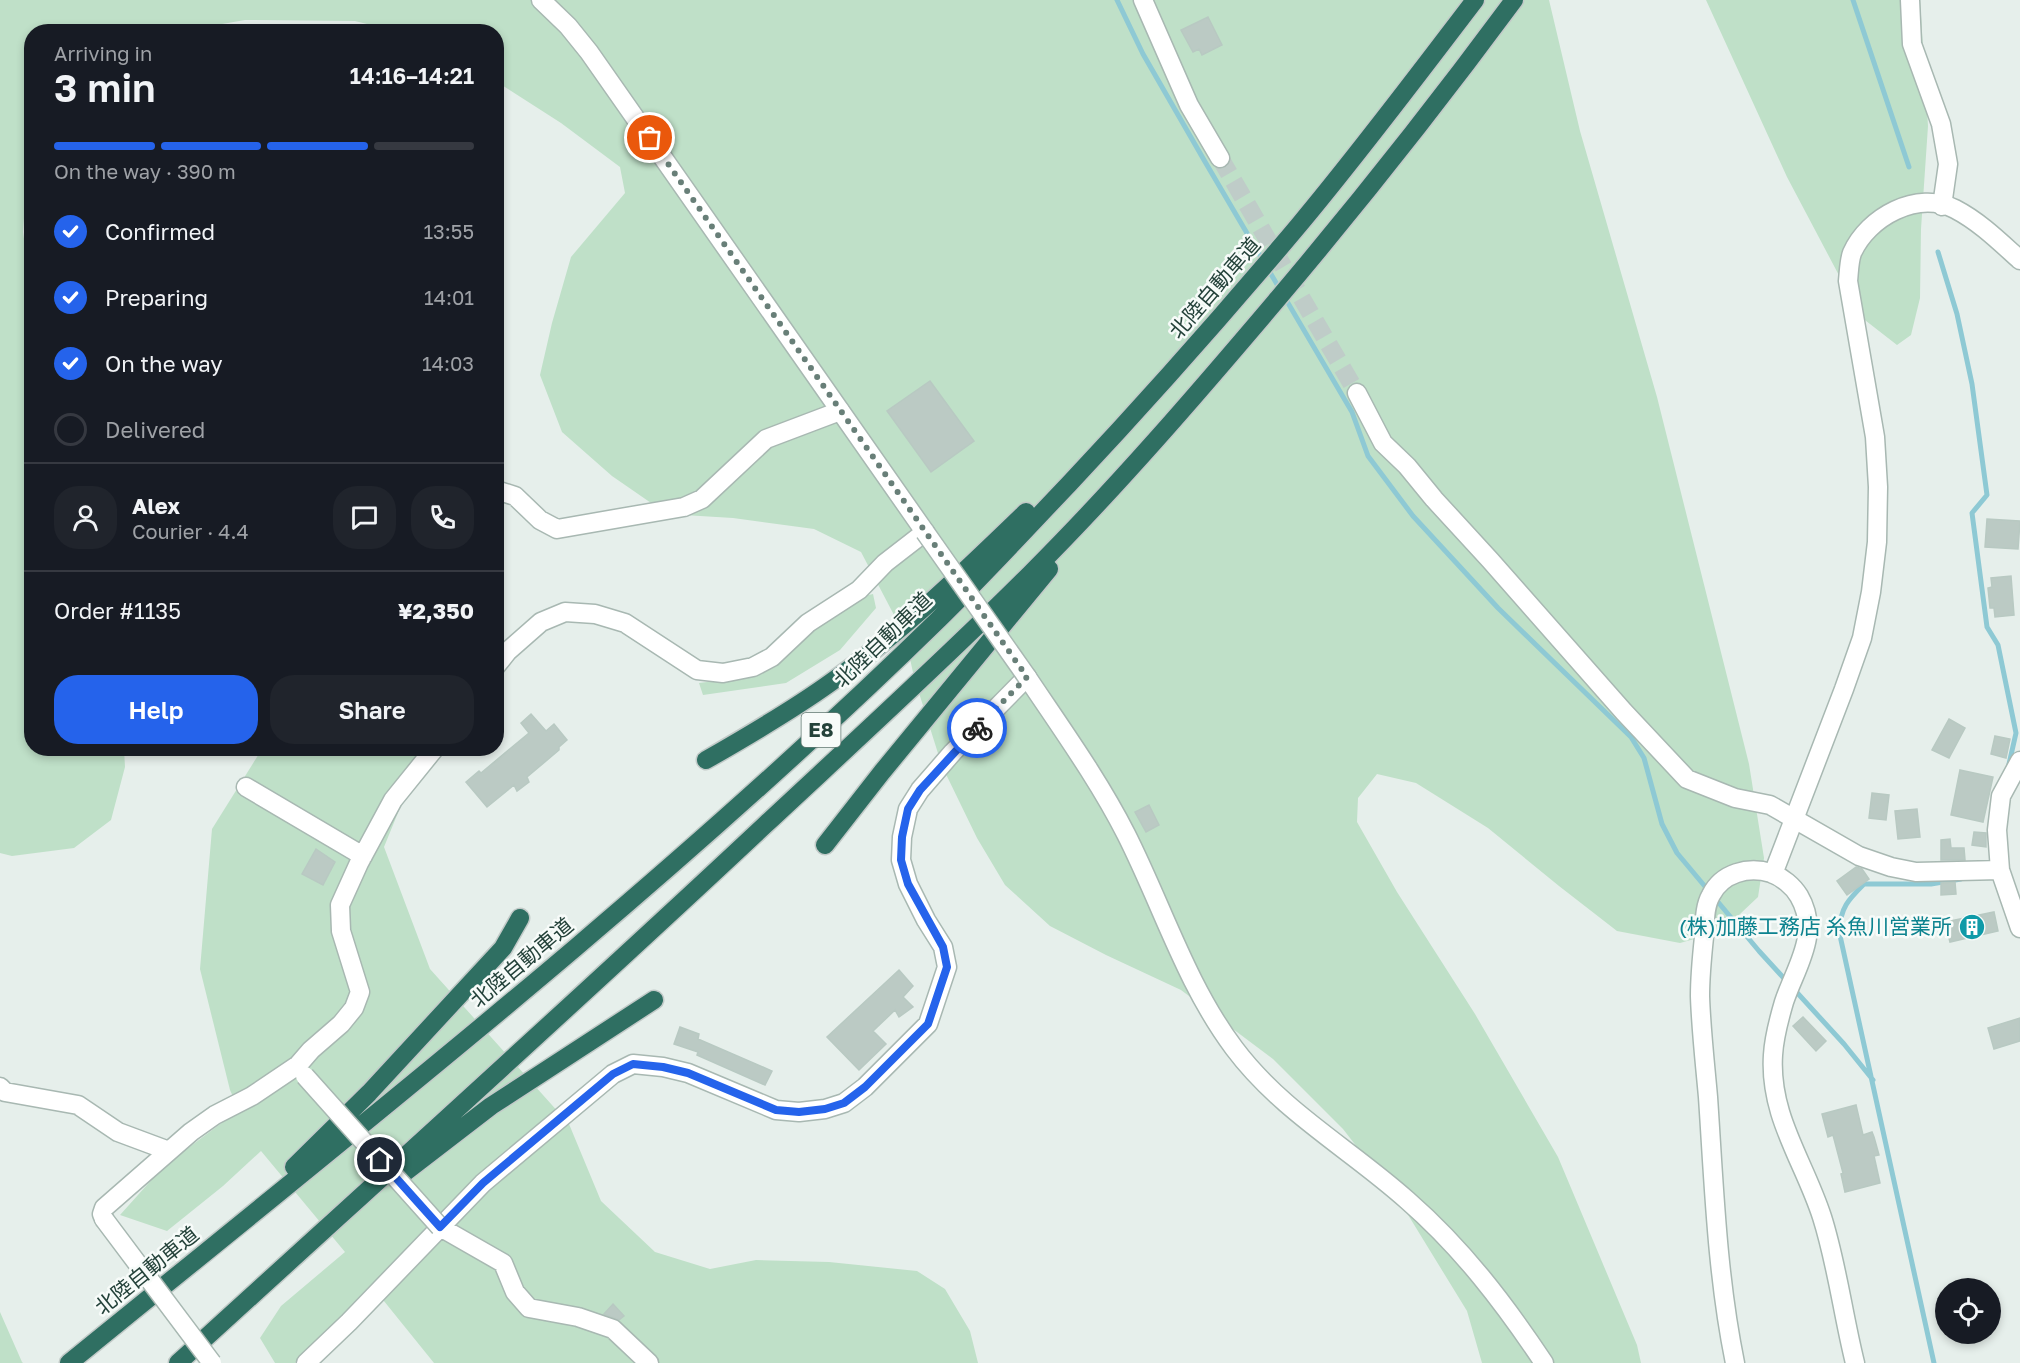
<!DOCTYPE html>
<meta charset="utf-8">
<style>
body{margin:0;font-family:"Golos Text","Noto Sans JP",sans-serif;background:#20242c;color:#f1f3f6;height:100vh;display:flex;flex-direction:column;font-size:22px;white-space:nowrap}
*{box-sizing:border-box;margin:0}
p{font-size:20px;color:#9ea1a6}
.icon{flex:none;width:33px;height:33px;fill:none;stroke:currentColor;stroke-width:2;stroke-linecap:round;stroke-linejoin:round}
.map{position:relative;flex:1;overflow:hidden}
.details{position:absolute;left:24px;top:24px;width:480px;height:732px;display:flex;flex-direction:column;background:#171b24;border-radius:24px;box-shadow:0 3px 9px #0003}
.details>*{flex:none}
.tools{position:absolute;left:1935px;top:1278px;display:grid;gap:12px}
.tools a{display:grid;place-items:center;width:66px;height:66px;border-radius:50%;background:#171b24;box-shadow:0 3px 9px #0003;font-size:30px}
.pin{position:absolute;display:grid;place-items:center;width:51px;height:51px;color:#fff;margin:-26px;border:3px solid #fff;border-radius:50%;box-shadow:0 2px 6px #0007}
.courier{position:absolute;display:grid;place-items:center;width:60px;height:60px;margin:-30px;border:4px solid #2563eb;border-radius:50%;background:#fff;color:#222;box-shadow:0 2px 8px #0007}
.head em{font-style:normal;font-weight:600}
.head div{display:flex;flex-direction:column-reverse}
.head{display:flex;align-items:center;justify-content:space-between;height:102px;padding:0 30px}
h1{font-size:39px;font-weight:600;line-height:45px}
.bar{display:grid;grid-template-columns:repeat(4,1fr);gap:9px 6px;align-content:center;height:72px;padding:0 30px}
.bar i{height:8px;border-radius:4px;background:#363941}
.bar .active{background:#2563eb}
.bar p{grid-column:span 4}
.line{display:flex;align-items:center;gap:15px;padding:0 30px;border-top:2px solid #363941}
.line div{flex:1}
.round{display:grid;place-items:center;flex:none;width:63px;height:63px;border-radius:24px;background:#20242c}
ol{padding:0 30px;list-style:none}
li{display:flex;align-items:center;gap:18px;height:66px}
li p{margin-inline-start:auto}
li .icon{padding:6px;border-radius:50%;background:#2563eb;color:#fff;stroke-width:4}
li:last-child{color:#9ea1a6}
li i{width:33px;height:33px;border:3px solid #363941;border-radius:50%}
.primary-button{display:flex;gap:12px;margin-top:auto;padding:12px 30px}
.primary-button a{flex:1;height:69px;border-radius:24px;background:#2563eb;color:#fff;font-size:24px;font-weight:600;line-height:69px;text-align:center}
.primary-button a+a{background:#20242c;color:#f1f3f6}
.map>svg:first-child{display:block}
.green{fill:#bfe0c8}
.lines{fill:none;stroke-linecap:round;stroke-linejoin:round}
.stream{stroke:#8ec9d4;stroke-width:5}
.building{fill:#bbcac4;stroke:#b8c9c2;stroke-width:1.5}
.minor-tunnel{stroke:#bfccc8;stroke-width:18;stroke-dasharray:18 9;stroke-linecap:butt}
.minor-casing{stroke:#a8b8b2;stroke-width:21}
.tertiary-casing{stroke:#a8b8b2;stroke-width:21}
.motorway-casing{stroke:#c2cac8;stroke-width:21}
.minor{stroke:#fff;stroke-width:18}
.tertiary{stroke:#fff;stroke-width:18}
.motorway{stroke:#2f6f62;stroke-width:18}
.minor-bridge-casing{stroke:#a8b8b2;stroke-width:21;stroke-linecap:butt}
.tertiary-bridge-casing{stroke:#a8b8b2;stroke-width:21;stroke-linecap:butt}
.minor-bridge{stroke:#fff;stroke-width:18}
.tertiary-bridge{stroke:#fff;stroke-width:18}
.done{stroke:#687f78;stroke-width:6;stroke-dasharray:0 10.8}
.route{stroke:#2563eb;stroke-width:8}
.labels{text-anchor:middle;stroke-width:5;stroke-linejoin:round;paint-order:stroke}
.shield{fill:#f7fbf9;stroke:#637a73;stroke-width:1.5}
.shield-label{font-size:20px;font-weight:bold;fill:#24423a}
.street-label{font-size:21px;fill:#24423a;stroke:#f7fbf9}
.culture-label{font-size:21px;fill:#0d838f;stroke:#f7fbf9;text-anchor:end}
</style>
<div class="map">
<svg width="2020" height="1363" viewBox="0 0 2020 1363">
<rect width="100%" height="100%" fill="#e6efeb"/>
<!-- green -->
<path class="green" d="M0 0H1549L1580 131 1657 397 1749 764 1764 858 1758 897 1722 931 1680 943 1617 931 1559 886 1488 828 1416 783 1377 774 1358 798 1357 822 1397 892 1475 1014 1558 1157 1637 1345 1641 1363H1482L1467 1311 1402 1205 1343 1129 1273 1059 1181 990 1106 955 1050 926 1005 885 977 838 942 766 914 677 905 636 861 552 814 529 733 518 667 514 612 476 562 432 540 375 552 323 571 257 625 193 620 167 561 123 497 82 496 32 395 31 355 21 245 20 182 31 32 32V154L28 162 23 232 32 293V748L124 749 125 767 111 820 74 848 12 856 0 853Z
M1706 0H1920L1928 126 1921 229 1920 298 1911 335 1897 345 1861 317 1787 177Z
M873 594 876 608 840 650 786 683 703 695 699 683 746 677 860 597Z
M262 749H424L384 847 430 969 569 1124 601 1201 655 1252 710 1269 756 1260 829 1262 917 1271 945 1289 970 1331 978 1363H434L371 1285 295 1363H275L260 1338 281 1306 345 1252 261 1151 223 1186 167 1231 120 1215 164 1166 239 1110 230 1090 200 969 212 829Z
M0 1312 22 1362 23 1363H0Z"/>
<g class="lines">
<!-- stream -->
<path class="stream" d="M1117 0 1143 54 1204 160 1352 412 1368 456 1413 516 1498 608 1631 737 1644 758 1662 824 1677 853 1759 951 1844 1044 1873 1080
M1853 0 1909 167
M1938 252 1957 314 1972 384 1987 495 1972 513 1987 627 1998 645 2016 733 2009 764
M1934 1363 1839 931C1841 907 1848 900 1864 884H1931L1961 879"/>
</g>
<!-- building -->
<path class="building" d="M1208 17 1222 45 1202 55 1199 49 1193 52 1181 30Z
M930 381 974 441 931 472 887 411Z
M1987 519 2020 521 2018 549 1985 547Z
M2011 576 2014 615 1995 617 1994 608H1990L1988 588 1992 587 1991 578Z
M531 714 546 731 554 724 567 740 559 747V750L527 777 529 782 517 791 514 785 487 807 466 782 479 771 481 773 529 733 521 723Z
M1949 719 1965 728 1949 758 1932 750Z
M1995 736 2010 739 2006 758 1991 754Z
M1960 770 1993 777 1983 822 1951 815Z
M1872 793 1889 795 1886 820 1869 818Z
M1149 805 1159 825 1146 832 1135 812Z
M1917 809 1920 837 1898 839 1895 811Z
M1974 832 1986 833V847L1972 845Z
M1950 839 1951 848H1964L1965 860H1941V840Z
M316 849 335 862 323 885 302 874Z
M1856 867 1862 869 1869 879 1847 895 1837 881Z
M1955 882 1956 894 1941 895V883Z
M1994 912 1998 931 1950 942 1945 922Z
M899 970 913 986 903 997 913 1007 899 1017 895 1010 873 1031 886 1044 859 1070 827 1037Z
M1803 1017 1826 1041 1816 1051 1793 1026Z
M2020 1018V1041L1994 1049 1988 1028Z
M680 1027 699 1034 698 1039 772 1071 765 1085 697 1055 698 1052 674 1044Z
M1856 1105 1863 1135 1872 1132 1874 1137 1879 1155 1874 1156 1880 1183 1845 1192 1841 1174 1843 1173 1833 1135 1828 1137 1822 1114Z
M613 1304 624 1316 619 1320 604 1314Z"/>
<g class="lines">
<!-- minor-tunnel -->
<path class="minor-tunnel" d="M1220 158 1357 393"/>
<!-- minor casing -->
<g class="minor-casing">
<path id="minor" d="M1143 0 1189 105 1220 158
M1910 0 1912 44 1941 124 1948 164 1942 206
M1357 393 1383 443 1407 466 1434 499 1490 560 1624 712 1687 779 1735 798 1770 805 1859 856 1891 867 1916 872 2000 870
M496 490 515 496 540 520 557 529 684 507 702 499 766 439 840 411
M496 666 508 651 541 622 565 612 595 614 625 623 697 670 723 673 753 667 772 657 808 623 859 590 885 563 925 532
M2020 761 2001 796 1997 830 2000 870 2020 928
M246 787 363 856
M0 1087 5 1092 78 1105 118 1132 169 1151
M104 1219 102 1214 104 1208 191 1132 215 1115 252 1096 298 1065 311 1050 341 1024 354 1008 360 992 341 931 340 905 359 863 393 800 435 748
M440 1227 503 1263 515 1292 529 1308 578 1317 613 1329 649 1363
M306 1363 349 1322 483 1183 613 1074 633 1064 663 1067 688 1073 776 1110 799 1112 825 1109 844 1103 865 1087 928 1024 947 967 943 947 926 920 908 884 901 860 902 837 908 809 920 790 953 752 1027 677"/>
</g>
<!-- tertiary casing -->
<g class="tertiary-casing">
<path id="tertiary" d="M541 0 568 26 589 52 925 532
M1027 677C1061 728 1098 779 1126 834 1162 905 1186 984 1234 1048 1281 1111 1350 1149 1407 1200 1462 1248 1504 1303 1544 1363
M1773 874 1844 689 1862 638 1871 592 1877 542 1878 487 1875 437 1848 281C1849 272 1849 261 1852 253 1868 217 1917 190 1955 209 1980 222 2000 242 2020 260
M1735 1363C1717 1275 1714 1186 1708 1097 1705 1063 1701 1029 1700 996 1700 976 1702 956 1704 937 1705 923 1704 907 1711 895 1722 873 1748 866 1771 873 1782 877 1793 886 1799 896 1821 934 1796 966 1784 1002 1779 1019 1774 1037 1773 1055 1769 1116 1804 1161 1822 1217 1837 1264 1843 1315 1855 1363"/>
</g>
<!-- motorway casing -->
<g class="motorway-casing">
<path id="motorway" d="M706 760C748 736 791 711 830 683 901 633 964 572 1026 512
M825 845 882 772 1049 569
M294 1167 369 1093 503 948 520 918
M400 1176 491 1106 654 1000
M69 1363C365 1122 666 886 939 619 984 575 1026 529 1069 484 1148 400 1225 313 1299 225 1360 152 1417 76 1475 0
M178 1363C374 1184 572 1006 766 824 855 741 945 659 1031 573 1117 487 1197 394 1275 302 1358 204 1438 103 1514 0"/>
</g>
<!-- minor -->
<use href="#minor" class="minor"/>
<!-- tertiary -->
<use href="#tertiary" class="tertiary"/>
<!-- motorway -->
<use href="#motorway" class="motorway"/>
<!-- minor-bridge casing -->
<g class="minor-bridge-casing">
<path id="minor-bridge" d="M305 1076 440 1227
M104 1219 212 1363"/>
</g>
<!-- tertiary-bridge casing -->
<g class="tertiary-bridge-casing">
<path id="tertiary-bridge" d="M925 532 1027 677"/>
</g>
<!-- minor-bridge -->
<use href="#minor-bridge" class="minor-bridge"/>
<!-- tertiary-bridge -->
<use href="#tertiary-bridge" class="tertiary-bridge"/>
</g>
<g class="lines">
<!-- done -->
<path class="done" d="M650 138 1027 677 977 728"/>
<!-- route -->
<path class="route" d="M380 1160 440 1227 483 1183 613 1074 633 1064 663 1067 688 1073 776 1110 799 1112 825 1109 844 1103 865 1087 928 1024 947 967 943 947 908 884 901 860 902 837 908 809 920 790 977 728"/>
</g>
<!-- icons -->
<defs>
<g id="building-disc" transform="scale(1.35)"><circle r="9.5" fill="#0f9aa8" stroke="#f7fbf9"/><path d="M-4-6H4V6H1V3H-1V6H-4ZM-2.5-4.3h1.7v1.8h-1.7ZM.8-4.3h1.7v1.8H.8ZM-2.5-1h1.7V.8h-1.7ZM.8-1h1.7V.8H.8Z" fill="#fff"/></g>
</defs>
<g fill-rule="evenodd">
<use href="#building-disc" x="1972" y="927"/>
</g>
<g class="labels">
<!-- shield labels -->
<rect class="shield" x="801.5" y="713" width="39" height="34" rx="4.5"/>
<g class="shield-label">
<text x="821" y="737">E8</text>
</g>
<!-- street labels -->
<g class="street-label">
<text transform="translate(1215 288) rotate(-49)" y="7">北陸自動車道</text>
<text transform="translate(883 640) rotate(-44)" y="7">北陸自動車道</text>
<text transform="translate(522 963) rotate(-40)" y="7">北陸自動車道</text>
<text transform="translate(147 1271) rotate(-39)" y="7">北陸自動車道</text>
</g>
<!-- culture labels -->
<g class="culture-label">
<text x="1952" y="934">(株)加藤工務店 糸魚川営業所</text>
</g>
</g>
</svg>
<div class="tools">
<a><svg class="icon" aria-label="locate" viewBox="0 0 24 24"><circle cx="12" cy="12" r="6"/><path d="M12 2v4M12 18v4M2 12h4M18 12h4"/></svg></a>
</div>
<div class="pin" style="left:650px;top:138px;background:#ea580c"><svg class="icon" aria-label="bag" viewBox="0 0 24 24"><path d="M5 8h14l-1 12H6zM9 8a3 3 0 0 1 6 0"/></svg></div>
<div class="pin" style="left:380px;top:1160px;background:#1f2937"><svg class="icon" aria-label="home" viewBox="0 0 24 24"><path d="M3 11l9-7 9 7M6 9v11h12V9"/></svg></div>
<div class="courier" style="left:977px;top:728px"><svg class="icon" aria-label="bike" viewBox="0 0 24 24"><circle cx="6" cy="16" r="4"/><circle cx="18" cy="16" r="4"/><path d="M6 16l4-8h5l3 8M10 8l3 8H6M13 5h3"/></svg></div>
<section class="details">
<div class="head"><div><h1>3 min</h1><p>Arriving in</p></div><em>14:16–14:21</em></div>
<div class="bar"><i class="active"></i><i class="active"></i><i class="active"></i><i></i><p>On the way · 390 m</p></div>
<ol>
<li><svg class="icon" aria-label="check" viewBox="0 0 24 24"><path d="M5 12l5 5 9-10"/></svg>Confirmed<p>13:55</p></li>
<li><svg class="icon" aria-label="check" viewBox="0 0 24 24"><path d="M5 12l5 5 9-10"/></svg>Preparing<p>14:01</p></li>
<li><svg class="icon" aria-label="check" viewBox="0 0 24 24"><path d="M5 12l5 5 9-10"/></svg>On the way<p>14:03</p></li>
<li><i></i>Delivered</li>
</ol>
<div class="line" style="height:108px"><a class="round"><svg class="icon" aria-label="person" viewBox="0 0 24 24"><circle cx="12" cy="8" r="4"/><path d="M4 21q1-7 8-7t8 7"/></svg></a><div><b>Alex</b><p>Courier · 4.4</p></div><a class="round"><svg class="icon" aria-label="chat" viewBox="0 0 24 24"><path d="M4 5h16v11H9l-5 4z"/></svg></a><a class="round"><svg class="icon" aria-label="phone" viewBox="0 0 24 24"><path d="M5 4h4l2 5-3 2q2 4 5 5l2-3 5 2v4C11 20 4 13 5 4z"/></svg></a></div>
<div class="line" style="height:78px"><div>Order #1135</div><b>¥2,350</b></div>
<div class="primary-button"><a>Help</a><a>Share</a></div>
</section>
</div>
